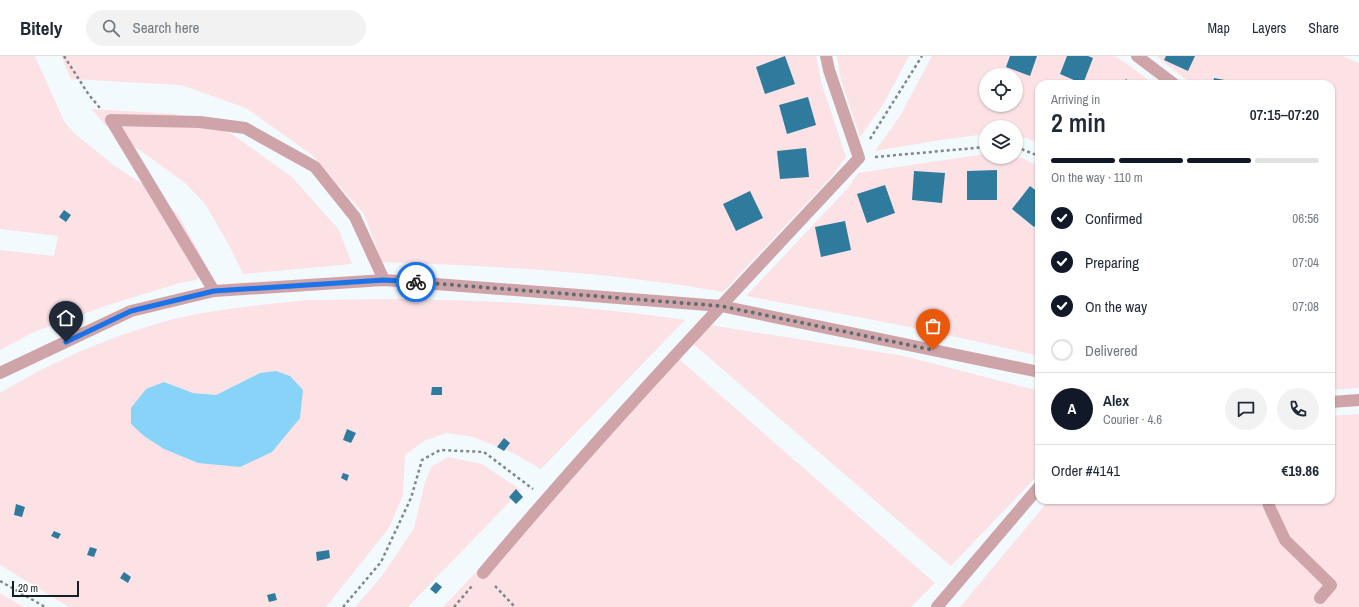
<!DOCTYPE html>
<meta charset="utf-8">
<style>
body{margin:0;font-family:"Archivo Narrow",sans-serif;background:#f2f2f3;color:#1f2937;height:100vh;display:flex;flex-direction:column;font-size:15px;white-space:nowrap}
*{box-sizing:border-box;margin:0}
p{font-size:13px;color:#747a83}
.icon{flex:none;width:22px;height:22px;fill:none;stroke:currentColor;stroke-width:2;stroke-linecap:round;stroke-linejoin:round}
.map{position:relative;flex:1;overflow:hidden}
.sheet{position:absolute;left:1035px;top:24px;width:300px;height:424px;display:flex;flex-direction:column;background:#fff;border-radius:12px;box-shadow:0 1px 3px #0004}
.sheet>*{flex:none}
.fabs{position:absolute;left:979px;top:12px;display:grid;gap:8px}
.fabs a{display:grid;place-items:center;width:44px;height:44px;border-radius:50%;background:#fff;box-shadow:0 1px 3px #0004;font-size:20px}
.scale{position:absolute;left:12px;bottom:10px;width:67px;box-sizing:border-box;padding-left:4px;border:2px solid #131f25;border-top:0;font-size:11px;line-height:14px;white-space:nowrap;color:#131f25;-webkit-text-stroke:3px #fff;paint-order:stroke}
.pin{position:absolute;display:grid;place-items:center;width:34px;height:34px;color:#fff;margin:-41px -17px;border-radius:50% 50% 50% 0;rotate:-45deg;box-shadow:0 0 4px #0007}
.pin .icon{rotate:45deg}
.courier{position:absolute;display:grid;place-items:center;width:40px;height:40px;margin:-20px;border:3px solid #1a73e8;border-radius:50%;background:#fff;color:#222;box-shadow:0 1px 5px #0007}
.overview em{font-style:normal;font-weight:600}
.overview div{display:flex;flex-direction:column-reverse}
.overview{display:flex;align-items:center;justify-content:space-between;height:68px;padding:0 16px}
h1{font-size:26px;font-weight:600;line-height:30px}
.bar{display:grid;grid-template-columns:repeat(4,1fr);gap:6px 4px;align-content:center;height:48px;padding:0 16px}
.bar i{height:5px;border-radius:3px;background:#e0e1e3}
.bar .on{background:#111827}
.bar p{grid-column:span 4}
.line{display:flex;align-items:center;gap:10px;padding:0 16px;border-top:1px solid #e0e1e3}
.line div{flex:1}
.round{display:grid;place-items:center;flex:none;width:42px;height:42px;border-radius:21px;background:#f2f2f3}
ol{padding:0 16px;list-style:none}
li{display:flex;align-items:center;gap:12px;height:44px}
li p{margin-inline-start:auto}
li .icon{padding:4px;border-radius:50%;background:#111827;color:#fff;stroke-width:4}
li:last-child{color:#747a83}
li i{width:22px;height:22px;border:2px solid #e0e1e3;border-radius:50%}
header{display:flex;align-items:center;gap:24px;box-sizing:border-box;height:56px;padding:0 20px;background:#fff;border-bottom:1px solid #e0e1e3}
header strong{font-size:19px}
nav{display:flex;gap:22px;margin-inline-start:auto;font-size:14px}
.search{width:280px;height:36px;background:#f2f2f3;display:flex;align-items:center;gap:10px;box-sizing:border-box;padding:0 14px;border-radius:22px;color:#747a83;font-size:15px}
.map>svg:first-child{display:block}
.green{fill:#fce1e5;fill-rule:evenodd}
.water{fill:#88d3f8}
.building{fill:#2f7b9d}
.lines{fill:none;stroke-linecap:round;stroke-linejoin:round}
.path{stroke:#7e878c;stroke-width:2.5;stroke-dasharray:3 3;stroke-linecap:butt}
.lane{stroke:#cea4a9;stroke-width:12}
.street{stroke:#cea4a9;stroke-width:12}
.done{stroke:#616c71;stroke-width:4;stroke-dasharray:0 7.2}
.route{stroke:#1a73e8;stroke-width:5}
</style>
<header>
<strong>Bitely</strong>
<div class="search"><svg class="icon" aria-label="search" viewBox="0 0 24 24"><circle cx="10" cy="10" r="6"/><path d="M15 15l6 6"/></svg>Search here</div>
<nav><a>Map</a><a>Layers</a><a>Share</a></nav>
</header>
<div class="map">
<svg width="1359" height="551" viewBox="0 0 1359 551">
<rect width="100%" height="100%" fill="#f3fafe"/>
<!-- green -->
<path class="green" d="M0 0H35L64 65 75 78 115 110 155 136 179 160 208 213 196 224 180 227 108 249 34 276 0 294V194L54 200 58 180 0 173Z
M61 0H816L822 29 846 101 833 119 723 236C611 216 496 210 382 206L364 158 312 99 246 52 181 29 71 23Z
M837 0H909L883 49 860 81 841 24Z
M932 0H1115L1130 10 1154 28H1039V88L1027 82 1016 81V71H986V78L941 84 875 95 900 60ZM986 19H1016V49H986Z
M1156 0H1342L1359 7V332L1331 334V28H1192Z
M92 53 175 58 232 78 292 121 339 174 352 208 243 218 229 189 205 148 185 127 105 69Z
M986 98V101L1022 102 1039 110V300C942 276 844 258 746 240L848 132 858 117 944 104Z
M308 244C353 244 399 242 444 244 524 246 605 252 685 264L541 413 513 397 473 381 446 377 424 385 405 399 403 439 389 472 326 551H69L0 509V337C56 303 124 274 187 260 227 252 268 248 308 244ZM260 317 198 407 164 393 144 380 164 326 193 337 216 339Z
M710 269 904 300 1039 335V418L951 510 692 287Z
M678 302 935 527 911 551H443Z
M1359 358V551H960L1049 444H1331V360Z
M448 401 482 408 521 434 408 551H355L381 521 414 472 425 426 432 410Z
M0 537 24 551H0Z"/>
<!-- water -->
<path class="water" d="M276 315 290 320 303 334 300 362 272 396 240 411 198 407 164 393 144 380 131 368V352L146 333 164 326 193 337 216 339 260 317Z"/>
<!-- building -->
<path class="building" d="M785 0 795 28 765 38 756 11Z
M1010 0H1037L1030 20 1006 11Z
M1067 0H1088L1093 2 1083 28 1060 18Z
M1166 0H1195L1188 15 1164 4Z
M1214 22 1241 27V28H1213Z
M1126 23 1132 28H1122Z
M808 41 816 69 787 78 779 49Z
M806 92 809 121 780 123 777 95Z
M997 114V144H967V115Z
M914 115 945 117 942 147 912 144Z
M885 129 895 157 867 167 857 138Z
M1030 130 1039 137V165L1034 171 1012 153Z
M750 135 763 162 736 175 723 148Z
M64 154 71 159 66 166 59 161Z
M845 165 851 194 821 201 815 171Z
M432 331H442V339H431Z
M347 373 356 377 351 387 343 384Z
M504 382 510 387 504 395 497 391Z
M343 417 349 419 347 425 341 422Z
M516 433 523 441 516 448 509 441Z
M16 448 25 451 22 461 14 459Z
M54 475 61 478 58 483 51 480Z
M90 491 97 493 94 501 87 499Z
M329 494 330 502 317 505 316 496Z
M124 516 131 521 128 527 120 522Z
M436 526 442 531 436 538 430 533Z
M275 537 277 544 269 546 267 539Z"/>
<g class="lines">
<!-- path -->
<path class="path" d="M64 0 89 39 100 52
M870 83 922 0
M1016 91 1039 100
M875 101 986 91
M0 525 45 551
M495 530 515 551
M343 551 381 506 411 442 422 404 440 394 484 396 533 433
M454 551 472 530"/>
<!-- lane -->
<path class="lane" d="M1137 0 1174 28
M214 235 111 64 200 66 245 72 315 111 355 161 384 224
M1268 444 1269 450 1285 484 1331 529 1320 542
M483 517C603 374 731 239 859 102L829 14 826 0
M937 551 1039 431"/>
<!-- street -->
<path class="street" d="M0 317 131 255 214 235 384 224 721 250 1039 316
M1331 346 1359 344"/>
</g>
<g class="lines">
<!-- done -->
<path class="done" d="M416 226 721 250 933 294"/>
<!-- route -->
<path class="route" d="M66 286 131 255 214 235 384 224 416 226"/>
</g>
</svg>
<div class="fabs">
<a><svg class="icon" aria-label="locate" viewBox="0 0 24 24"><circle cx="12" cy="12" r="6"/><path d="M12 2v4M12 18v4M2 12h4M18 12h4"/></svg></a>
<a><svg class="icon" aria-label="layers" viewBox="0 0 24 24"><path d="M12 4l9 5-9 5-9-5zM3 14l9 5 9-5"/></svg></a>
</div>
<div class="scale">20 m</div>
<div class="pin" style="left:933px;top:294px;background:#ea580c"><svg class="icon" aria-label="bag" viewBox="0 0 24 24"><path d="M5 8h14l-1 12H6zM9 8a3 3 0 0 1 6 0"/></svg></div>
<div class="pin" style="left:66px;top:286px;background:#1f2937"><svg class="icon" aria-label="home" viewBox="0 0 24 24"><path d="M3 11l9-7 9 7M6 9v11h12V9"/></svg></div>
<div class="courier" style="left:416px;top:226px"><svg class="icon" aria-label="bike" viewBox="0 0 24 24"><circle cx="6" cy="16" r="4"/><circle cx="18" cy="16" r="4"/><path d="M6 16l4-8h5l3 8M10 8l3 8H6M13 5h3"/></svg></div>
<section class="sheet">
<div class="overview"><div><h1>2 min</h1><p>Arriving in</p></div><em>07:15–07:20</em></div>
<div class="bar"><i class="on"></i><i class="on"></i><i class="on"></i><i></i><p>On the way · 110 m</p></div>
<ol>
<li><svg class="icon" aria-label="check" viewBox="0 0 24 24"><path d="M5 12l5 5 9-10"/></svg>Confirmed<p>06:56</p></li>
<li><svg class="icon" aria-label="check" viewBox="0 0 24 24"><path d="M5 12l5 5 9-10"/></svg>Preparing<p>07:04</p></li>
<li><svg class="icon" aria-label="check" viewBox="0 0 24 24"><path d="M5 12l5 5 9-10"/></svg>On the way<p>07:08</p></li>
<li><i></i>Delivered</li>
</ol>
<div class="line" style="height:72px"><b class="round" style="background:#111827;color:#fff">A</b><div><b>Alex</b><p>Courier · 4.6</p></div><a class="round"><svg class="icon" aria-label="chat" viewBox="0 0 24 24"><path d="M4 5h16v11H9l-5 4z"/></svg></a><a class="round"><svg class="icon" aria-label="phone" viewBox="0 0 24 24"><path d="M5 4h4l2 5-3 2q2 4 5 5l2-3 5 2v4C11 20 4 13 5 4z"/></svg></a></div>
<div class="line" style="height:52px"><div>Order #4141</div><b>€19.86</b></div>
</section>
</div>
